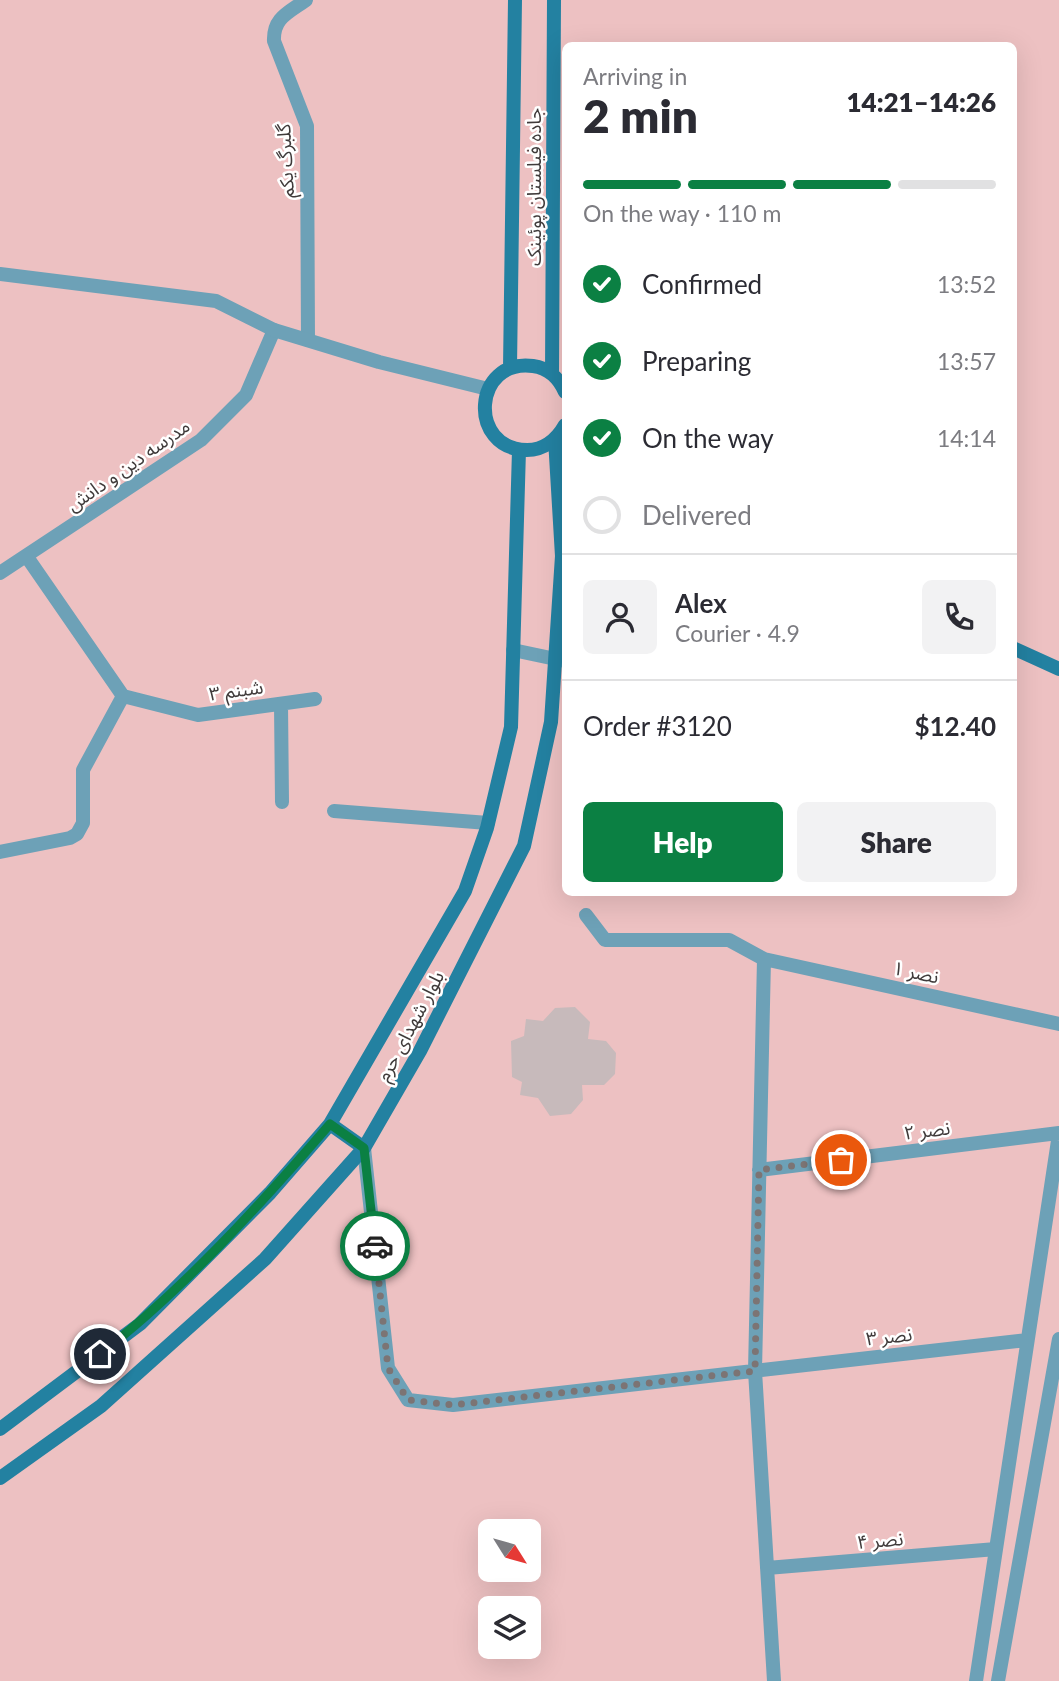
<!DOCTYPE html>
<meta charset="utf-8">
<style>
body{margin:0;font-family:Lato,"Noto Sans Arabic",sans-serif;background:#f2f2f3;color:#2b2b33;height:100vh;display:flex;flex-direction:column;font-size:26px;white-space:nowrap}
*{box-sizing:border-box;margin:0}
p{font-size:23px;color:#7c7c81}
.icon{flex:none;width:38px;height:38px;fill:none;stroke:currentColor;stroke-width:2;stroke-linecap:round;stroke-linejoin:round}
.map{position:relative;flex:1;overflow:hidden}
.sheet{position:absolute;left:562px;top:42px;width:455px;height:854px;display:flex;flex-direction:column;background:#fff;border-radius:10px;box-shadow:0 7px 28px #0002}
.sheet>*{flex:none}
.needle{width:46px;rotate:127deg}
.controls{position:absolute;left:478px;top:1519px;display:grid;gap:14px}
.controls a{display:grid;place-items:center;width:63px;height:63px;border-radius:10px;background:#fff;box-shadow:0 7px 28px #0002;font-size:35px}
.pin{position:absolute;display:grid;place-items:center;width:60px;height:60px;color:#fff;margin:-30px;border:4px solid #fff;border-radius:50%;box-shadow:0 2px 7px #0007}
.courier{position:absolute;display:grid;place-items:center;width:70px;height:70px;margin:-35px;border:5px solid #0b8043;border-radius:50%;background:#fff;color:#222;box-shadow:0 2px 9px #0007}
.head em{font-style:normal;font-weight:800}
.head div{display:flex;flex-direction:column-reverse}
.head{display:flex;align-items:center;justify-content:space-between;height:119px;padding:0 21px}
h1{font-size:46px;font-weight:800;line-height:52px}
.bar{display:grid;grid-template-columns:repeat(4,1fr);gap:10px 7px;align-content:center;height:84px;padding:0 21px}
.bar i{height:9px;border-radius:5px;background:#e1e1e2}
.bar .active{background:#0b8043}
.bar p{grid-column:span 4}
.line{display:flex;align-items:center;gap:18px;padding:0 21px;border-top:2px solid #e1e1e2}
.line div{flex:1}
.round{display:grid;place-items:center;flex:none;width:74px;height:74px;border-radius:10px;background:#f2f2f3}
ol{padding:0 21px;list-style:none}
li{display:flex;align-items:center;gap:21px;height:77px}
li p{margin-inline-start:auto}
li .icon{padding:7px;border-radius:50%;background:#0b8043;color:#fff;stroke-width:4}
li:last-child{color:#7c7c81}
li i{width:38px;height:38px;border:4px solid #e1e1e2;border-radius:50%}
.button{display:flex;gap:14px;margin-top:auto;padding:14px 21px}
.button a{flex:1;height:80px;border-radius:10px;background:#0b8043;color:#fff;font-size:28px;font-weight:800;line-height:80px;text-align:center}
.button a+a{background:#f2f2f3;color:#2b2b33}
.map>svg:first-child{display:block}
.green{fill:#edc1c2;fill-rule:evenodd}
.building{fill:#c7babb}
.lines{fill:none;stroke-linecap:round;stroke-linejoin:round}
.minor{stroke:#6da1b7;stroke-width:14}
.tertiary{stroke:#6da1b7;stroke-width:14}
.secondary{stroke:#2381a1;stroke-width:14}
.done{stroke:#7c7474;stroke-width:7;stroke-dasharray:0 12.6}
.route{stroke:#0b8043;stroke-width:9}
.labels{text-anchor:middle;stroke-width:5;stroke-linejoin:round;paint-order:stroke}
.street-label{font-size:19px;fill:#403b3b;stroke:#fff}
</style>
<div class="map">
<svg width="1059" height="1681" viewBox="0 0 1059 1681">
<rect width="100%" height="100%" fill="#eadddd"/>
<!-- green -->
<path class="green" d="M0 0H1059V1681H0ZM565 46H1013V892H565ZM490 1531H528V1570H490ZM490 1608H528V1647H490Z"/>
<!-- building -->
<path class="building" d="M575 1007 590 1022 588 1039 606 1041 616 1053 615 1074 604 1085H582L583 1100 571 1114 550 1116 538 1098 520 1095 522 1082 512 1077 511 1041 524 1036 526 1019 543 1021 555 1008Z"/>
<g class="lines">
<!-- minor -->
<path class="minor" d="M306 0C288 13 273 18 274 41L307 126 308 340
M27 557 123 696
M0 573 201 440 246 395 274 330
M513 650 565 661
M123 696 198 715 315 699
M281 704 282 802
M334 811 488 823
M0 852 70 838 77 834 83 823V770L123 696
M586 915 605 940H729L764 959 1059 1024
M764 959 755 1371 774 1681
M364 1148 388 1368 408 1400 453 1405 1027 1340
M759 1170 1059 1133
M767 1568 996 1549
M976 1681 1059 1134
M998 1681 1059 1339"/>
<!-- tertiary -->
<path class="tertiary" d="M0 274 216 301 274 330 379 362 488 389"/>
<!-- secondary -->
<path class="secondary" d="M510 368 515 0
M552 373 554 0
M565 392C559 378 548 368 533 366 473 358 467 449 527 450 544 450 557 439 565 425
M1013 648 1059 669
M330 1124 364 1148
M0 1429 140 1324 270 1193 330 1124 465 891 487 828 511 727 519 450
M0 1478 101 1406 265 1259 364 1148 420 1051 524 846 551 722 562 556 555 439"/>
</g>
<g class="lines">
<!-- done -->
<path class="done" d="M375 1246 388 1368 408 1400 453 1405 755 1371 759 1170 841 1160"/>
<!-- route -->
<path class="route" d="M100 1354C183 1290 261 1204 330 1124L364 1148 375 1246"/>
</g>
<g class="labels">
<!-- street labels -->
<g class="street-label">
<text transform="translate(285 161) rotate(-93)" y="7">گلبرگ یکم</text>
<text transform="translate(534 187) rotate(-90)" y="7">جاده فیلستان پوئینک</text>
<text transform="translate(128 465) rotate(-35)" y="7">مدرسه دین و دانش</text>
<text transform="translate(236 690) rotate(-8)" y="7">شبنم ۳</text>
<text transform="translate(916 972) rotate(12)" y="7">نصر ۱</text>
<text transform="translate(410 1026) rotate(-62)" y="7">بلوار شهدای حرم</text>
<text transform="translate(927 1130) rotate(-7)" y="7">نصر ۲</text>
<text transform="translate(889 1336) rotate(-6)" y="7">نصر ۳</text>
<text transform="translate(880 1540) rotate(-5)" y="7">نصر ۴</text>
</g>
</g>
</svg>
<div class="controls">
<a><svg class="needle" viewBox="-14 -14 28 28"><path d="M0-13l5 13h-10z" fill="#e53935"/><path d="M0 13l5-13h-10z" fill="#7c7c81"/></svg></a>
<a><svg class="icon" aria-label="layers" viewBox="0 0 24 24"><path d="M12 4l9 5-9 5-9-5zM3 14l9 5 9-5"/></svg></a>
</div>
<div class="pin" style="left:841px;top:1160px;background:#ea580c"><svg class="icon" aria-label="bag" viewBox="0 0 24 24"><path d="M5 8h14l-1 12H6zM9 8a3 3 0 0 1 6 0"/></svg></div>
<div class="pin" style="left:100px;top:1354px;background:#1f2937"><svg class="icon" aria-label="home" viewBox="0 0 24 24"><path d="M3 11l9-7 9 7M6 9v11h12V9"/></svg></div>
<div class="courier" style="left:375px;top:1246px"><svg class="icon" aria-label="car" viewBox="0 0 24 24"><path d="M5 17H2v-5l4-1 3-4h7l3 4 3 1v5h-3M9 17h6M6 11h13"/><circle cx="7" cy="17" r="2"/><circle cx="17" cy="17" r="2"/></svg></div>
<section class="sheet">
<div class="head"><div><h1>2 min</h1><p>Arriving in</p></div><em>14:21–14:26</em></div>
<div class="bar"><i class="active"></i><i class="active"></i><i class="active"></i><i></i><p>On the way · 110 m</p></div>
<ol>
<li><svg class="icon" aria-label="check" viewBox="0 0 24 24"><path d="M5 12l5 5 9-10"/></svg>Confirmed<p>13:52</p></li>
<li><svg class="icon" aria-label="check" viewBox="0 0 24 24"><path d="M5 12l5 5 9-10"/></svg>Preparing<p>13:57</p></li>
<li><svg class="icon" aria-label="check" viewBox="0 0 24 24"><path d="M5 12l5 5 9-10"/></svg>On the way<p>14:14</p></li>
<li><i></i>Delivered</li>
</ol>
<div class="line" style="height:126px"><a class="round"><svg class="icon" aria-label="person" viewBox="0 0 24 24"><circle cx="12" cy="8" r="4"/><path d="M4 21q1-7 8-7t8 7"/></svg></a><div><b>Alex</b><p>Courier · 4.9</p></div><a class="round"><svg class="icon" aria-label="phone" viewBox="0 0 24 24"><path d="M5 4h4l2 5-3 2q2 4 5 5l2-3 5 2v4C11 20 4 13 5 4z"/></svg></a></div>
<div class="line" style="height:91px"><div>Order #3120</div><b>$12.40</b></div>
<div class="button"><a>Help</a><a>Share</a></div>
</section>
</div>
